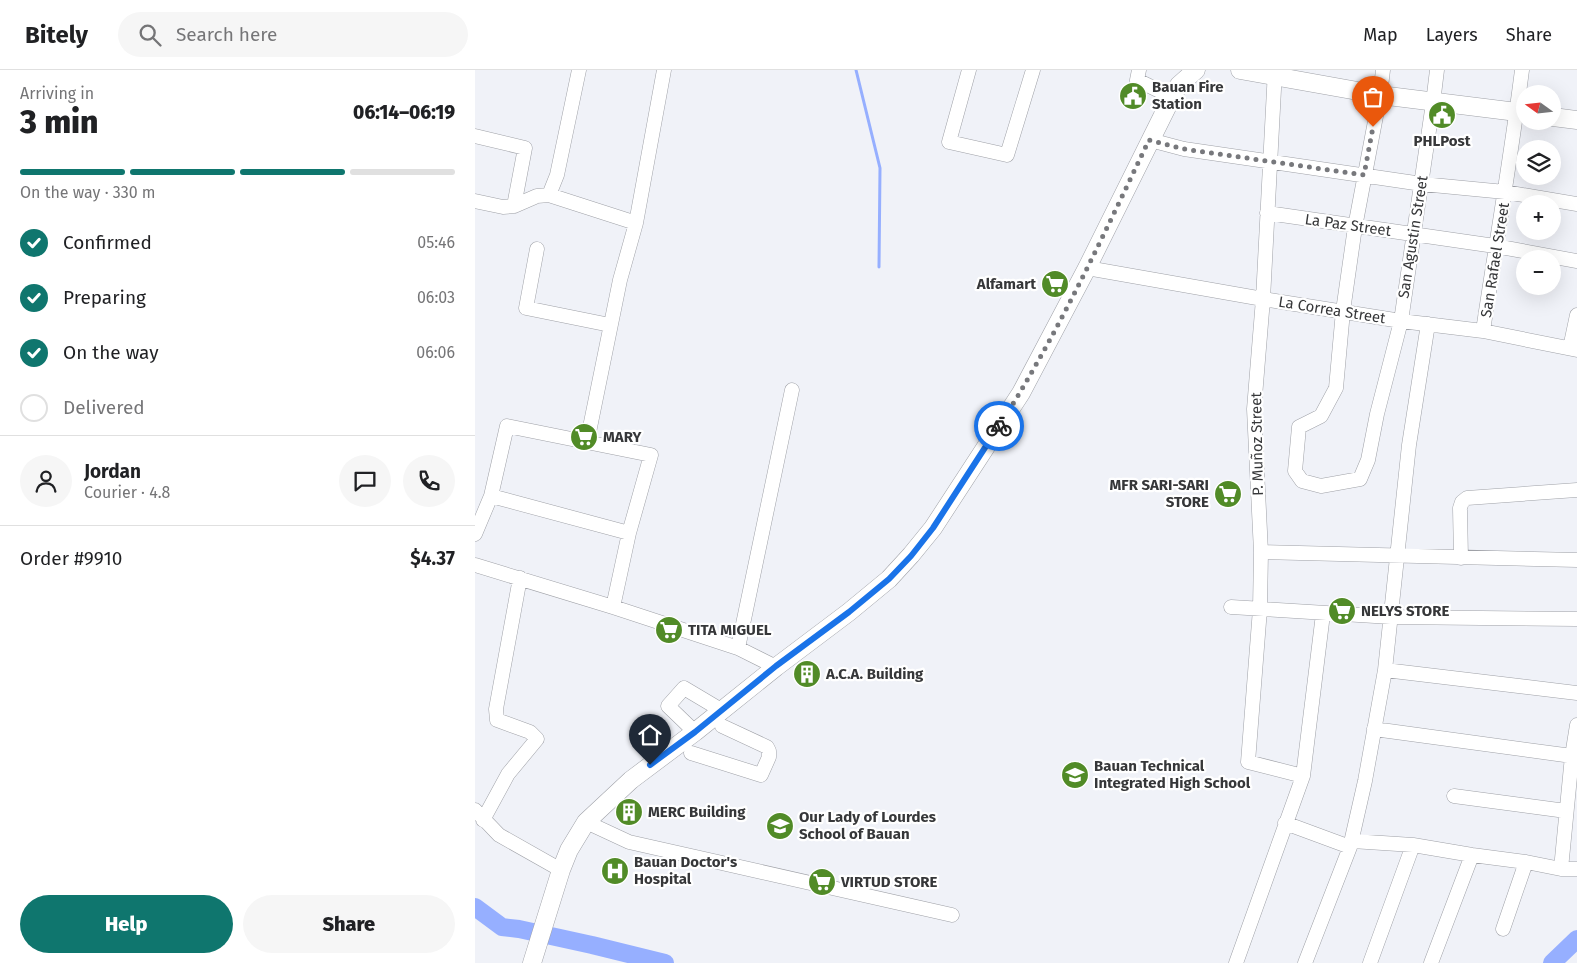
<!DOCTYPE html>
<meta charset="utf-8">
<style>
body{margin:0;font-family:"Fira Sans",sans-serif;background:#f6f6f6;color:#202124;height:100vh;display:flex;flex-direction:column;font-size:19px;white-space:nowrap}
*{box-sizing:border-box;margin:0}
p{font-size:16px;color:#757577}
.icon{flex:none;width:28px;height:28px;fill:none;stroke:currentColor;stroke-width:2;stroke-linecap:round;stroke-linejoin:round}
.map{position:relative;flex:1;overflow:hidden}
.drawer{display:flex;flex-direction:column;background:#fff;width:475px}
.drawer>*{flex:none}
.needle{width:32px;rotate:285deg}
.fabs{position:absolute;left:1041px;top:15px;display:grid;gap:10px}
.fabs a{display:grid;place-items:center;width:45px;height:45px;border-radius:50%;background:#fff;box-shadow:0 5px 20px #0002;font-size:25px}
.pin{position:absolute;display:grid;place-items:center;width:42px;height:42px;color:#fff;margin:-51px -21px;border-radius:50% 50% 50% 0;rotate:-45deg;box-shadow:0 0 5px #0007}
.pin .icon{rotate:45deg}
.courier{position:absolute;display:grid;place-items:center;width:50px;height:50px;margin:-25px;border:4px solid #1a73e8;border-radius:50%;background:#fff;color:#222;box-shadow:0 1px 6px #0007}
.summary em{font-style:normal;font-weight:800}
.summary div{display:flex;flex-direction:column-reverse}
.summary{display:flex;align-items:center;justify-content:space-between;height:85px;padding:0 20px}
h1{font-size:32px;font-weight:800;line-height:38px}
.bar{display:grid;grid-template-columns:repeat(4,1fr);gap:8px 5px;align-content:center;height:60px;padding:0 20px}
.bar i{height:6px;border-radius:4px;background:#e0e0e0}
.bar .selected{background:#0f766e}
.bar p{grid-column:span 4}
.line{display:flex;align-items:center;gap:12px;padding:0 20px;border-top:1px solid #e0e0e0}
.line div{flex:1}
.round{display:grid;place-items:center;flex:none;width:52px;height:52px;border-radius:26px;background:#f6f6f6}
ol{padding:0 20px;list-style:none}
li{display:flex;align-items:center;gap:15px;height:55px}
li p{margin-inline-start:auto}
li .icon{padding:5px;border-radius:50%;background:#0f766e;color:#fff;stroke-width:4}
li:last-child{color:#757577}
li i{width:28px;height:28px;border:2px solid #e0e0e0;border-radius:50%}
.primary-button{display:flex;gap:10px;margin-top:auto;padding:10px 20px}
.primary-button a{flex:1;height:58px;border-radius:30px;background:#0f766e;color:#fff;font-size:20px;font-weight:800;line-height:58px;text-align:center}
.primary-button a+a{background:#f6f6f6;color:#202124}
header{display:flex;align-items:center;gap:30px;box-sizing:border-box;height:70px;padding:0 25px;background:#fff;border-bottom:1px solid #e0e0e0}
header strong{font-size:24px}
nav{display:flex;gap:28px;margin-inline-start:auto;font-size:18px}
.search{width:350px;height:45px;background:#f6f6f6;display:flex;align-items:center;gap:12px;box-sizing:border-box;padding:0 18px;border-radius:28px;color:#757577;font-size:19px}
main{display:flex;flex:1;min-height:0}
.map>svg:first-child{display:block}
.lines{fill:none;stroke-linecap:round;stroke-linejoin:round}
.stream{stroke:#96afff;stroke-width:3}
.river{stroke:#96afff;stroke-width:18}
.minor-casing{stroke:#9fa1a7;stroke-width:15}
.major-casing{stroke:#9fa1a7;stroke-width:19}
.minor{stroke:#fff;stroke-width:14}
.major{stroke:#fff;stroke-width:18}
.done{stroke:#77787c;stroke-width:5;stroke-dasharray:0 9}
.route{stroke:#1a73e8;stroke-width:6}
.labels{text-anchor:middle;stroke-width:4.5;stroke-linejoin:round;paint-order:stroke}
.poi-label{font-size:15px;font-weight:bold;fill:#363739;stroke:#fff;text-anchor:start}
.street-label{font-size:15px;fill:#363739;stroke:#fff}
</style>
<header>
<strong>Bitely</strong>
<div class="search"><svg class="icon" aria-label="search" viewBox="0 0 24 24"><circle cx="10" cy="10" r="6"/><path d="M15 15l6 6"/></svg>Search here</div>
<nav><a>Map</a><a>Layers</a><a>Share</a></nav>
</header>
<main>
<section class="drawer">
<div class="summary"><div><h1>3 min</h1><p>Arriving in</p></div><em>06:14–06:19</em></div>
<div class="bar"><i class="selected"></i><i class="selected"></i><i class="selected"></i><i></i><p>On the way · 330 m</p></div>
<ol>
<li><svg class="icon" aria-label="check" viewBox="0 0 24 24"><path d="M5 12l5 5 9-10"/></svg>Confirmed<p>05:46</p></li>
<li><svg class="icon" aria-label="check" viewBox="0 0 24 24"><path d="M5 12l5 5 9-10"/></svg>Preparing<p>06:03</p></li>
<li><svg class="icon" aria-label="check" viewBox="0 0 24 24"><path d="M5 12l5 5 9-10"/></svg>On the way<p>06:06</p></li>
<li><i></i>Delivered</li>
</ol>
<div class="line" style="height:90px"><a class="round"><svg class="icon" aria-label="person" viewBox="0 0 24 24"><circle cx="12" cy="8" r="4"/><path d="M4 21q1-7 8-7t8 7"/></svg></a><div><b>Jordan</b><p>Courier · 4.8</p></div><a class="round"><svg class="icon" aria-label="chat" viewBox="0 0 24 24"><path d="M4 5h16v11H9l-5 4z"/></svg></a><a class="round"><svg class="icon" aria-label="phone" viewBox="0 0 24 24"><path d="M5 4h4l2 5-3 2q2 4 5 5l2-3 5 2v4C11 20 4 13 5 4z"/></svg></a></div>
<div class="line" style="height:65px"><div>Order #9910</div><b>$4.37</b></div>
<div class="primary-button"><a>Help</a><a>Share</a></div>
</section>
<div class="map">
<svg width="1102" height="893" viewBox="0 0 1102 893">
<rect width="100%" height="100%" fill="#f0f2f8"/>
<g class="lines">
<!-- stream -->
<path class="stream" d="M381 0 405 98 404 197"/>
<!-- river -->
<path class="river" d="M0 837 27 857 44 859 117 875 190 893
M1077 893 1102 869"/>
<!-- minor casing -->
<g class="minor-casing">
<path id="minor" d="M104 0 82 105 74 125 161 153
M494 0 474 72 532 85 558 0
M664 0 662 10 697 27
M800 0 788 229 779 339 786 482 785 539 773 692 828 706
M908 0 905 25 880 157 868 241 861 318 846 346 824 357 820 401 827 411 846 416 885 409 893 390 902 344 926 251 958 33 962 0
M0 66 50 78 39 136
M675 70 709 79 947 114 1030 122 1102 134
M0 131 28 137 39 136 62 126 74 125
M792 143 1020 176 1102 191
M62 179 51 238 135 255
M612 198 788 229 926 251 1008 261 1102 280
M1008 261C1021 174 1036 87 1047 0
M1095 278 1102 245
M112 372 145 210 161 153 189 0
M16 426 154 463
M0 464 16 426 32 356 176 385 154 463 138 537
M786 482 1102 490
M986 488 985 438 987 432 992 428 1102 420
M0 495 138 537 263 578 301 597
M756 537 916 547 1102 549
M263 578 317 320
M910 600 1102 623
M899 659 1097 686
M220 662 193 636 209 618 246 640
M216 683 286 705 294 687V681L292 677 247 656
M979 726 1091 741
M0 740 24 765 86 800
M8 750 33 704 62 669 55 662 22 650 21 639 45 508
M111 752 154 772 477 845
M810 753 875 777
M877 771 938 775 997 785 1051 792 1086 799H1102
M1086 799 1097 686 1102 655
M1028 859 1051 792
M761 893 828 706 848 544
M830 893 875 777 890 711 910 600 934 375 953 254
M895 893 938 775
M956 893 997 785"/>
</g>
<!-- major casing -->
<g class="major-casing">
<path id="major" d="M765 0 905 25 1050 43
M1078 47 1102 50
M57 893 86 800 94 780 111 752 156 710 220 662 301 597 374 542 414 509 436 485 458 458 546 323 612 198 697 27 704 15 721 0"/>
</g>
<!-- minor -->
<use href="#minor" class="minor"/>
<!-- major -->
<use href="#major" class="major"/>
</g>
<g class="lines">
<!-- done -->
<path class="done" d="M524 356C582 266 628 166 674 70L709 79 889 105 898 57"/>
<!-- route -->
<path class="route" d="M175 695 220 662 301 596 374 542 414 509 436 486 458 458 524 356"/>
</g>
<!-- icons -->
<defs>
<g id="civic-disc" transform="scale(1.4375)"><circle r="9.5" fill="#518b27" stroke="#fff"/><path d="M-.6-6.5H3V-4.5H.6V-3L4-1V1h2V6H-6V1h2V-1L-.6-3ZM-1.2 2.5V6h2.4V2.5Z" fill="#fff"/></g>
<g id="supermarket-disc" transform="scale(1.4375)"><circle r="9.5" fill="#518b27" stroke="#fff"/><path d="M-6-5.5h2.5l.6 2H6L4.5 2H-2.5L-4.4-4H-6ZM-1.5 3.2a1.3 1.3 0 1 0 .1 0ZM3 3.2a1.3 1.3 0 1 0 .1 0Z" fill="#fff"/></g>
<g id="building-disc" transform="scale(1.4375)"><circle r="9.5" fill="#518b27" stroke="#fff"/><path d="M-4-6H4V6H1V3H-1V6H-4ZM-2.5-4.3h1.7v1.8h-1.7ZM.8-4.3h1.7v1.8H.8ZM-2.5-1h1.7V.8h-1.7ZM.8-1h1.7V.8H.8Z" fill="#fff"/></g>
<g id="school-disc" transform="scale(1.4375)"><circle r="9.5" fill="#518b27" stroke="#fff"/><path d="M0-5L7-2L0 1L-7-2ZM-4 1L0 2.5L4 1V4Q0 6-4 4Z" fill="#fff"/></g>
<g id="hospital-disc" transform="scale(1.4375)"><circle r="9.5" fill="#518b27" stroke="#fff"/><path d="M-5-5h3v3.5h4V-5h3V5h-3V1.5h-4V5h-3Z" fill="#fff"/></g>
</defs>
<g fill-rule="evenodd">
<use href="#civic-disc" x="658" y="26"/>
<use href="#civic-disc" x="967" y="45"/>
<use href="#supermarket-disc" x="580" y="214"/>
<use href="#supermarket-disc" x="109" y="367"/>
<use href="#supermarket-disc" x="753" y="424"/>
<use href="#supermarket-disc" x="867" y="541"/>
<use href="#supermarket-disc" x="194" y="560"/>
<use href="#building-disc" x="332" y="604"/>
<use href="#school-disc" x="600" y="705"/>
<use href="#building-disc" x="154" y="742"/>
<use href="#school-disc" x="305" y="756"/>
<use href="#hospital-disc" x="140" y="801"/>
<use href="#supermarket-disc" x="347" y="812"/>
</g>
<g class="labels">
<!-- poi labels -->
<g class="poi-label">
<text x="677" y="22">Bauan Fire<tspan x="677" dy="17">Station</tspan></text>
<text x="967" y="76" text-anchor="middle">PHLPost</text>
<text x="561" y="219" text-anchor="end">Alfamart</text>
<text x="128" y="372">MARY</text>
<text x="734" y="420" text-anchor="end">MFR SARI-SARI<tspan x="734" dy="17">STORE</tspan></text>
<text x="886" y="546">NELYS STORE</text>
<text x="213" y="565">TITA MIGUEL</text>
<text x="351" y="609">A.C.A. Building</text>
<text x="619" y="701">Bauan Technical<tspan x="619" dy="17">Integrated High School</tspan></text>
<text x="173" y="747">MERC Building</text>
<text x="324" y="752">Our Lady of Lourdes<tspan x="324" dy="17">School of Bauan</tspan></text>
<text x="159" y="797">Bauan Doctor's<tspan x="159" dy="17">Hospital</tspan></text>
<text x="366" y="817">VIRTUD STORE</text>
</g>
<!-- street labels -->
<g class="street-label">
<text transform="translate(873 155) rotate(8)" y="5">La Paz Street</text>
<text transform="translate(938 167) rotate(-81)" y="5">San Agustin Street</text>
<text transform="translate(1020 190) rotate(-81)" y="5">San Rafael Street</text>
<text transform="translate(857 240) rotate(9)" y="5">La Correa Street</text>
<text transform="translate(782 374) rotate(-91)" y="5">P. Muñoz Street</text>
</g>
</g>
</svg>
<div class="fabs">
<a><svg class="needle" viewBox="-14 -14 28 28"><path d="M0-13l5 13h-10z" fill="#e53935"/><path d="M0 13l5-13h-10z" fill="#757577"/></svg></a>
<a><svg class="icon" aria-label="layers" viewBox="0 0 24 24"><path d="M12 4l9 5-9 5-9-5zM3 14l9 5 9-5"/></svg></a>
<a>+</a>
<a>−</a>
</div>
<div class="pin" style="left:898px;top:57px;background:#ea580c"><svg class="icon" aria-label="bag" viewBox="0 0 24 24"><path d="M5 8h14l-1 12H6zM9 8a3 3 0 0 1 6 0"/></svg></div>
<div class="pin" style="left:175px;top:695px;background:#1f2937"><svg class="icon" aria-label="home" viewBox="0 0 24 24"><path d="M3 11l9-7 9 7M6 9v11h12V9"/></svg></div>
<div class="courier" style="left:524px;top:356px"><svg class="icon" aria-label="bike" viewBox="0 0 24 24"><circle cx="6" cy="16" r="4"/><circle cx="18" cy="16" r="4"/><path d="M6 16l4-8h5l3 8M10 8l3 8H6M13 5h3"/></svg></div>
</div>
</main>
